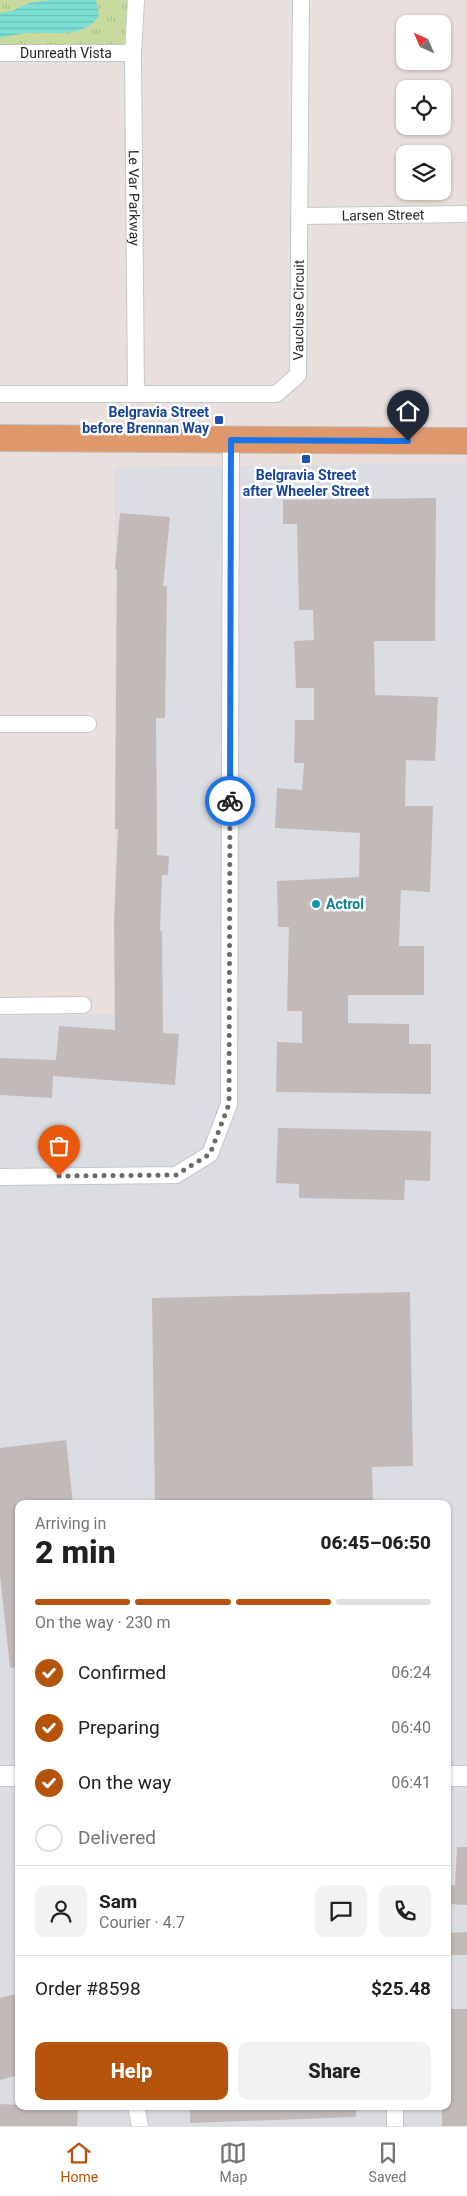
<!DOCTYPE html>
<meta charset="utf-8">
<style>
body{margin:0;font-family:Roboto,sans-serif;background:#f2f2f2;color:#202124;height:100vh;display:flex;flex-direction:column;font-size:19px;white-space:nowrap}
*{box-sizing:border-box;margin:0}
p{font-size:16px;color:#757577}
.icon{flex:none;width:28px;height:28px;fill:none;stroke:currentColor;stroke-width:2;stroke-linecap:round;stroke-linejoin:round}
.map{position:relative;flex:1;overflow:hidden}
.sheet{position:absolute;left:15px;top:1500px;width:436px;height:610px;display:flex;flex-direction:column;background:#fff;border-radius:10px;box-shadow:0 1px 4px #0004}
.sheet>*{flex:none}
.needle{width:32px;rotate:315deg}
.buttons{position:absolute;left:396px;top:15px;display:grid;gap:10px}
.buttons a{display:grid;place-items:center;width:55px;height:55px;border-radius:10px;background:#fff;box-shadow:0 1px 4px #0004;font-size:25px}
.pin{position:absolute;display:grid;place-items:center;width:42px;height:42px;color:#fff;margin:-51px -21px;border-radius:50% 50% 50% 0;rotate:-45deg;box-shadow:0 0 5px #0007}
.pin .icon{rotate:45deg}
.courier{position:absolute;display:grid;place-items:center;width:50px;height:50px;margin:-25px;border:4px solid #1a73e8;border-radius:50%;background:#fff;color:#222;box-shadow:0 1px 6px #0007}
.summary em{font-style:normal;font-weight:800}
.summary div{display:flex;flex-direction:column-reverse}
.summary{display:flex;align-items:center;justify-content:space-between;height:85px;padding:0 20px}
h1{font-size:32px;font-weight:800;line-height:38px}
.bar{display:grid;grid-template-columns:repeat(4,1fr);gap:8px 5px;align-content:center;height:60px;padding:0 20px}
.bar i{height:6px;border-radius:4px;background:#e0e0e0}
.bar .selected{background:#b45309}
.bar p{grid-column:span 4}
.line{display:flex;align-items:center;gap:12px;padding:0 20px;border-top:1px solid #e0e0e0}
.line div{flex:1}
.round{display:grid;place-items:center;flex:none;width:52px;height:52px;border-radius:10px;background:#f2f2f2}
ol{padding:0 20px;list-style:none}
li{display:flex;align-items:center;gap:15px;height:55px}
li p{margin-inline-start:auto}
li .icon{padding:5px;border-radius:50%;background:#b45309;color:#fff;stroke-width:4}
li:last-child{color:#757577}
li i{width:28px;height:28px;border:2px solid #e0e0e0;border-radius:50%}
.cta{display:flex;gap:10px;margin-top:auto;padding:10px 20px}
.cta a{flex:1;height:58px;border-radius:10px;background:#b45309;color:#fff;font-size:20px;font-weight:800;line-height:58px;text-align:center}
.cta a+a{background:#f2f2f2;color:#202124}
.dock{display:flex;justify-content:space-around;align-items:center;height:70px;border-top:1px solid #e0e0e0;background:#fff;font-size:14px;color:#757577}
.dock a{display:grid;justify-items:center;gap:2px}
.dock .selected{color:#b45309}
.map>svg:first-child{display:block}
.industrial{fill:#dcdde2;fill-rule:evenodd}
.park{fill:url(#park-tufts)}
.water{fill:url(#water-rules)}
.building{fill:#c2b9b9}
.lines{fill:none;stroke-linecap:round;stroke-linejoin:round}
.minor-casing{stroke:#c1c8ce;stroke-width:18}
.tertiary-casing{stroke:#c1c8ce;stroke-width:22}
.primary-casing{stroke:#bfbfbf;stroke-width:28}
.minor{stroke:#fff;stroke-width:16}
.tertiary{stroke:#fff;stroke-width:20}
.primary{stroke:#df986c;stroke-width:26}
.done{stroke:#6c6968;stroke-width:5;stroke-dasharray:0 9}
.route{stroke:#1a73e8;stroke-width:6}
.transit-dot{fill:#1a4fb4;stroke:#fff;stroke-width:2}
.culture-dot{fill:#0f9aa8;stroke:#fff;stroke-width:2}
.labels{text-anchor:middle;stroke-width:5;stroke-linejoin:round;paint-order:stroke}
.street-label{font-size:14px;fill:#292929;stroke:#fff}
.transit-label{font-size:14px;font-weight:bold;fill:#164399;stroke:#fff;text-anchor:end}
.culture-label{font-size:14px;font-weight:bold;fill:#0d838f;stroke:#fff;text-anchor:start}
</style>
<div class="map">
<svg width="467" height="2126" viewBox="0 0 467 2126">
<defs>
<pattern id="park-tufts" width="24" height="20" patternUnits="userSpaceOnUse" patternTransform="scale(1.25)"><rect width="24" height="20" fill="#c9da9f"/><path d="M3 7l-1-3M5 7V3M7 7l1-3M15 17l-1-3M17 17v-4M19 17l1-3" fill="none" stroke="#adbb89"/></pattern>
<pattern id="water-rules" width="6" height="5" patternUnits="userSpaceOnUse" patternTransform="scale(1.25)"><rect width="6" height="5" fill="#7bdfd3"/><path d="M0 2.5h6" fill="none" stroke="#6abfb5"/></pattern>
</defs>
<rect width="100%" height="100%" fill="#e9dfdc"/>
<!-- industrial -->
<path class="industrial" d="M467 463V2126H0V1016L115 1014V467ZM19 1504H448V2106H19Z"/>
<!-- park -->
<path class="park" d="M0 0H136L133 53H0Z"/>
<!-- water -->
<path class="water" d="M49 0H96L99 16C81 40 52 31 27 33 18 34 8 36 0 38V13L12 11 29 3Z"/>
<!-- building -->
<path class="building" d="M436 498 435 641H374L375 695 438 697 435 761 406 760 405 806H433L430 892 401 890 399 946H424V995H348V1023L409 1024V1044H431V1094L276 1092 277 1042 302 1043V1011H287L289 927H278L277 881 359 877 360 833 275 828 277 788 302 790 304 763H294L295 720H314V688H296L294 641 314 640 313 610H299L297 524H283V500Z
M120 513 170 517 163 586H167L165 718H156L157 838V855L169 856 168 875H162L160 931H162L163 1033 179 1034 175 1085 53 1076 52 1098 0 1095V1058L56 1060 59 1026 115 1030 114 920 118 829H115L117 569H115Z
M278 1128 431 1131 430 1181 405 1180 404 1200 299 1198V1184L276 1183Z
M410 1292 413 1466 372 1467 373 1504H155L152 1298Z
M66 1440 73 1504H19V1667L10 1668 0 1574V1448Z
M457 1847H467V1905L448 1904V1885H455Z
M467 1932V1955H448V1933Z
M19 1993V2075L0 2080V1998Z
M448 2009H467V2126H442V2106H448Z
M0 2104 78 2108 77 2126H0Z
M190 2106H356V2117L190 2123Z"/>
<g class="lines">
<!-- minor casing -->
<g class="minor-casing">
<g id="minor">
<path id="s1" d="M136 0 133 53 136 394"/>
<path id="s2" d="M0 53H133"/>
<path id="s3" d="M299 216 467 214"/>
<path id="s4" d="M0 394H276L298 375 301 0"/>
<path d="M0 724H88"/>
<path d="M0 1006 83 1005"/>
<path d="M0 1177 176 1175 210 1154 229 1104 231 440"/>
<path d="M136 2106 140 2126"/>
<path d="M395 2106V2126"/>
</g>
</g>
<!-- tertiary casing -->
<g class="tertiary-casing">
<path id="tertiary" d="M0 1776H19
M448 1776H467"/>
</g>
<!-- primary casing -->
<g class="primary-casing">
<path id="primary" d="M0 438 467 441"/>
</g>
<!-- minor -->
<use href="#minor" class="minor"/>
<!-- tertiary -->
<use href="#tertiary" class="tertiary"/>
<!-- primary -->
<use href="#primary" class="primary"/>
</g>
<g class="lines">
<!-- done -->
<path class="done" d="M59 1176 176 1175 210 1154 229 1104 230 801"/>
<!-- route -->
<path class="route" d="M230 801 231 440 408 441"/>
</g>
<!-- markers -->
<g class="transit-dot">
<rect x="214" y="415" width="10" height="10" rx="2.5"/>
<rect x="301" y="454" width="10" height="10" rx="2.5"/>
</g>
<circle class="culture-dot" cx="316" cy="904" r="5"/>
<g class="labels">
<!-- street labels -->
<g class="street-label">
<text dy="5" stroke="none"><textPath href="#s2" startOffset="66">Dunreath Vista</textPath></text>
<text dy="5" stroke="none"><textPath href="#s1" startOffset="198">Le Var Parkway</textPath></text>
<text dy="5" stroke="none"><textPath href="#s3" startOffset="84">Larsen Street</textPath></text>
<text dy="5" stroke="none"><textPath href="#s4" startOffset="370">Vaucluse Circuit</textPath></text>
</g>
<!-- transit labels -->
<g class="transit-label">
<text x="209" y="417">Belgravia Street<tspan x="209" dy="16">before Brennan Way</tspan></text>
<text x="306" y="480" text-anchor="middle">Belgravia Street<tspan x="306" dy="16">after Wheeler Street</tspan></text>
</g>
<!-- culture labels -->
<g class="culture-label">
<text x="326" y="909">Actrol</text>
</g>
</g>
</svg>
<div class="buttons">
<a><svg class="needle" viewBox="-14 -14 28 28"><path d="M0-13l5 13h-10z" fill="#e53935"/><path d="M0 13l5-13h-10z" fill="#757577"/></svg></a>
<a><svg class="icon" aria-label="locate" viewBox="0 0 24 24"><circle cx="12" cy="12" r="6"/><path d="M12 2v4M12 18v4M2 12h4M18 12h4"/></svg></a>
<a><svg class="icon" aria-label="layers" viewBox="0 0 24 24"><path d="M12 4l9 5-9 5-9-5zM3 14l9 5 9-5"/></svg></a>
</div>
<div class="pin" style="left:59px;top:1176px;background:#ea580c"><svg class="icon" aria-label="bag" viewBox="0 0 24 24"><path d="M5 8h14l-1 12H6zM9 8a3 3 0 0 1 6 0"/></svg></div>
<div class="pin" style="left:408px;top:441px;background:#1f2937"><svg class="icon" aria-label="home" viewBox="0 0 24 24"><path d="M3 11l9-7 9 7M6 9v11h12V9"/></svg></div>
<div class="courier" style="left:230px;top:801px"><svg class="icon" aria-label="bike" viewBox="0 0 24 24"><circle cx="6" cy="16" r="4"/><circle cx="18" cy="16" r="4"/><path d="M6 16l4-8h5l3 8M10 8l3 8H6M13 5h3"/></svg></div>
<section class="sheet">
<div class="summary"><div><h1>2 min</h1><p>Arriving in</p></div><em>06:45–06:50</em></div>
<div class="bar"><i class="selected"></i><i class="selected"></i><i class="selected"></i><i></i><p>On the way · 230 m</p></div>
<ol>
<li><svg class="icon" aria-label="check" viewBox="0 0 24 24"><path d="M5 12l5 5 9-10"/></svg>Confirmed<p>06:24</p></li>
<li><svg class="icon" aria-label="check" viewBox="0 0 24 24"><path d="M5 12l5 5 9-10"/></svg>Preparing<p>06:40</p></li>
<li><svg class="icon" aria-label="check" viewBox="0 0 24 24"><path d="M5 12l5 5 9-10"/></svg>On the way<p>06:41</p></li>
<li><i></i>Delivered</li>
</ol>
<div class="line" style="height:90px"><a class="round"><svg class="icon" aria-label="person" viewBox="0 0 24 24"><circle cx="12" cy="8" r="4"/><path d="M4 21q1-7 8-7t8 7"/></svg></a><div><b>Sam</b><p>Courier · 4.7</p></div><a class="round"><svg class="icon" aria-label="chat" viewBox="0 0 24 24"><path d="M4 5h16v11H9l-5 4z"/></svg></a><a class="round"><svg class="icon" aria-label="phone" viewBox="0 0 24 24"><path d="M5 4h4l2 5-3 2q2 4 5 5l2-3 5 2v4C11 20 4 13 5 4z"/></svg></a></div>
<div class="line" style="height:65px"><div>Order #8598</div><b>$25.48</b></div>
<div class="cta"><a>Help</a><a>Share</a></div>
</section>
</div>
<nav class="dock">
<a class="selected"><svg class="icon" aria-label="home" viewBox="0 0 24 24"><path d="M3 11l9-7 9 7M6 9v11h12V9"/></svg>Home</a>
<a><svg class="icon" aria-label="map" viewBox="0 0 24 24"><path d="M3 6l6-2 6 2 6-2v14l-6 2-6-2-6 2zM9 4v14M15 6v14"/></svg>Map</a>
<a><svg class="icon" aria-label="saved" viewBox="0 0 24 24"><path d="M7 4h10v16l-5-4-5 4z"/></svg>Saved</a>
</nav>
